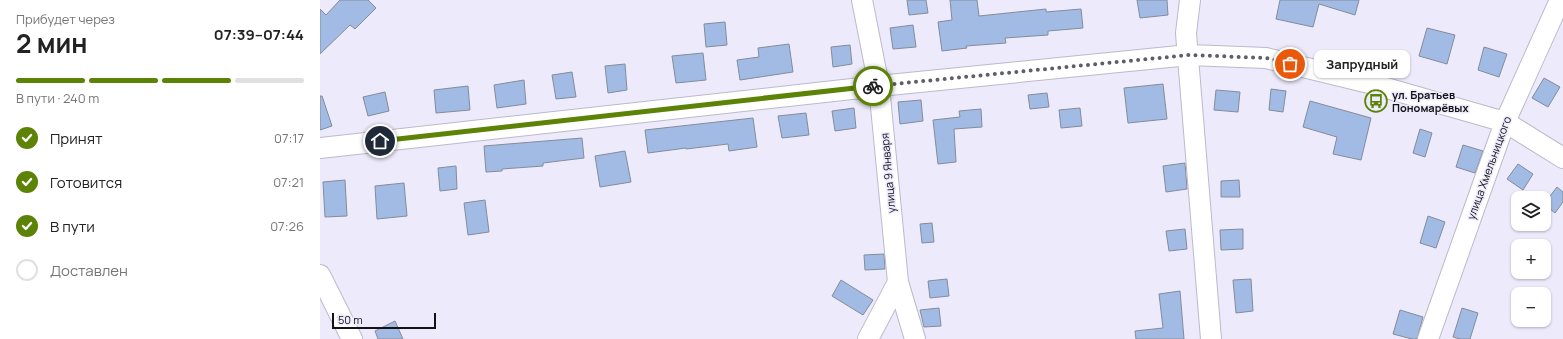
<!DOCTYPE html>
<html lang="ru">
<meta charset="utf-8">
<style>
body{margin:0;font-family:Manrope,sans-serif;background:#f6f6f6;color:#222;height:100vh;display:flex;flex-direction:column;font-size:15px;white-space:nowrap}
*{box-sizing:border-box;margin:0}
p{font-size:13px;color:#767676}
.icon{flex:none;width:22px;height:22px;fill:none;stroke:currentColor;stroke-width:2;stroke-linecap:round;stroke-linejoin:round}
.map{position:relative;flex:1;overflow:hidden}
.details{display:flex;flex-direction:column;background:#fff;width:320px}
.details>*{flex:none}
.buttons{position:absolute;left:1191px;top:191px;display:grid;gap:8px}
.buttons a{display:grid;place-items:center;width:40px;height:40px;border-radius:8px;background:#fff;box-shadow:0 1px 3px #0004;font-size:20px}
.scale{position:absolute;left:12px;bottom:10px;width:104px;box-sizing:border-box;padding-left:4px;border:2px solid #131217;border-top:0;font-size:11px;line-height:14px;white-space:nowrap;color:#131217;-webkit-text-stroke:3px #eceafb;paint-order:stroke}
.pin{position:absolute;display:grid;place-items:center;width:34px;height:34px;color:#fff;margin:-17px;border:2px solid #fff;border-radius:50%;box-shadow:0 1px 4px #0007}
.courier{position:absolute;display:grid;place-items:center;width:40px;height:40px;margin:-20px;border:3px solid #5c8306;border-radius:50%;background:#fff;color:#222;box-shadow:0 1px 5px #0007}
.bubble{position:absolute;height:28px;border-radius:8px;background:#fff;box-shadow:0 1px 3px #0004;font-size:13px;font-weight:700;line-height:28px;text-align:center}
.overview em{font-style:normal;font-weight:700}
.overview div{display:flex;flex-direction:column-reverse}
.overview{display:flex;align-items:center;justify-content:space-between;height:68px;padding:0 16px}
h1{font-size:26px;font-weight:700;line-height:30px}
.bar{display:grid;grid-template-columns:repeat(4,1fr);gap:6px 4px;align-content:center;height:48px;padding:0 16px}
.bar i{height:5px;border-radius:3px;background:#e0e0e0}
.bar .on{background:#5c8306}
.bar p{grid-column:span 4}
ol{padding:0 16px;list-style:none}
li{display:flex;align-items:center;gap:12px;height:44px}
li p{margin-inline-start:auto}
li .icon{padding:4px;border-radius:50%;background:#5c8306;color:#fff;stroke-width:4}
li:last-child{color:#767676}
li i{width:22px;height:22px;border:2px solid #e0e0e0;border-radius:50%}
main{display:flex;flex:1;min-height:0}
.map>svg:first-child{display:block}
.building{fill:#a1bbe4;stroke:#848c9a}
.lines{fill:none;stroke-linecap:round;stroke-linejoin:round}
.minor-casing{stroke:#bcbaca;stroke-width:22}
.minor{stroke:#fff;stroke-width:20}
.done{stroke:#5f5e67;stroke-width:4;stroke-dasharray:0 7.2}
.route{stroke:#5c8306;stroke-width:5}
.labels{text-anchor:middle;stroke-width:3;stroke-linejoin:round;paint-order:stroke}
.poi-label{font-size:11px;font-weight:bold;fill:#131217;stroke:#eceafb;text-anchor:start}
.street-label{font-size:11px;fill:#131217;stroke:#eceafb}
</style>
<main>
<section class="details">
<div class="overview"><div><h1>2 мин</h1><p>Прибудет через</p></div><em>07:39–07:44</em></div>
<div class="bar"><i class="on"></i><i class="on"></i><i class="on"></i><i></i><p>В пути · 240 m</p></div>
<ol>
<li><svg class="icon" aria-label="check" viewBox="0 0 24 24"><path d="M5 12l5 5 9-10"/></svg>Принят<p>07:17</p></li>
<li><svg class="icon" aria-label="check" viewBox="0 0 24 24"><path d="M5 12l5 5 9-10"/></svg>Готовится<p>07:21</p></li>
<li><svg class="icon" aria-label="check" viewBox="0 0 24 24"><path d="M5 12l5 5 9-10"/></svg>В пути<p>07:26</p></li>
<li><i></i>Доставлен</li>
</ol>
</section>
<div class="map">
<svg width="1243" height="339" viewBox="0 0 1243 339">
<rect width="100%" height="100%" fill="#eceafb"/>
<!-- building -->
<path class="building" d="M20 0H48L56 8 35 29 30 25 0 54V9L6 15Z
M587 0H606L608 13 589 15Z
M630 0H657L659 16 726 9V12L761 9 763 28 728 31V35L685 38 686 43 646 46 647 48 622 51 618 22 632 20Z
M817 0H847L848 15 820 18Z
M960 0H1039L1035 15 999 4 993 27 956 19Z
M405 22 407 45 386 47 384 24Z
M593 25 596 47 573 49 570 28Z
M1107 28 1135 35 1127 64 1099 56Z
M469 44 473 72 420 80 417 60 439 57 438 48Z
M530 45 532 64 513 67 511 47Z
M1164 47 1187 54 1179 77 1158 70Z
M383 53 386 80 356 83 352 56Z
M305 64 307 90 288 93 285 66Z
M252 72 256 97 236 99 232 75Z
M1224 78 1240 87 1228 107 1212 98Z
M204 80 206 104 177 108 174 85Z
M843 84 847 119 808 123 804 88Z
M148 86 150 110 116 113 114 90Z
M951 89 966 91 963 112 949 110Z
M896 90 920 92 918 112 894 110Z
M65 92 69 111 48 116 43 97Z
M727 93 729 107 710 109 708 95Z
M0 96H2L12 126 0 130Z
M601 100 603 121 580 124 578 102Z
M990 101 1051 118 1041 160 1013 154 1017 137 983 127Z
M534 108 536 128 515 131 512 111Z
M760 108 762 126 741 128 739 110Z
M661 109 662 127 634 129 636 162 618 164 613 120 640 117 639 111Z
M486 113 489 135 462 138 458 116Z
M433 118 437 147 409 151 408 144 366 149V148L328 153 325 130Z
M1100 129 1112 133 1105 157 1093 153Z
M262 138 264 158 223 163V166L182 169V171L166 172 164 146Z
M1143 145 1163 151 1155 173 1136 167Z
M305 151 311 182 280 187 275 156Z
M865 163 867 189 846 192 843 166Z
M1198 164 1213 174 1203 190 1187 179Z
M136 166 137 189 120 191 118 168Z
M25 180 27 216 5 217 3 182Z
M919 180 920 197H901V181Z
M84 183 87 216 57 219 55 186Z
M1237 187 1243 192V202L1235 213 1224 204Z
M165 200 169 232 148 235 144 203Z
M1108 216 1125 222 1116 248 1100 243Z
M612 223 614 242 602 243 600 224Z
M865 229 867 249 849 251 846 231Z
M923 229V249L901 250 900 230Z
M564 254 565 269 545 270 544 255Z
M627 279 629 296 610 298 608 281Z
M931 279 933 311 916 313 913 280Z
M521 280 553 300 543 315 512 296Z
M860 291 864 339H816L815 331 843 328 839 294Z
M619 308 621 326 604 327 600 310Z
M1142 308 1158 313 1150 339H1140L1133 337Z
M1080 310 1103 317 1097 339H1092L1073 334Z
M75 321 83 339H58L55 331Z"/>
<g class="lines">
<!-- minor casing -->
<g class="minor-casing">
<path id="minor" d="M542 0 559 86 578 282 548 339
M870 0 866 33 891 339
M0 148 559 86 869 55 946 58 1049 83 1185 122 1243 158
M0 275 32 339
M578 282 595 339
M1108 339 1185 122 1240 0"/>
</g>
<!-- minor -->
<use href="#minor" class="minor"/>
</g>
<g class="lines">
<!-- done -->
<path class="done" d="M553 86 869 55 946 58 970 64"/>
<!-- route -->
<path class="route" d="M60 141 553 86"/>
</g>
<!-- icons -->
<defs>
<g id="bus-ring" transform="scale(1.15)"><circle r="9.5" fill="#eceafb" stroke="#5c8306" stroke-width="1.5"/><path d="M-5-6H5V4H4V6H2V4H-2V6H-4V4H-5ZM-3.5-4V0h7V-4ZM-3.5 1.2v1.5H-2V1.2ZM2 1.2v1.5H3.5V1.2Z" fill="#5c8306"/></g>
</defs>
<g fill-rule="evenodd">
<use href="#bus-ring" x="1056" y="101"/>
</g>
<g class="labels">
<!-- poi labels -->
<g class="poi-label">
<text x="1072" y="99">ул. Братьев<tspan x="1072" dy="13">Пономарёвых</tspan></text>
</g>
<!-- street labels -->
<g class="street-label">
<text transform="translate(1169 168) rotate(-70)" y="4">улица Хмельницкого</text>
<text transform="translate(568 173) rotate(-95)" y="4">улица 9 Января</text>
</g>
</g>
</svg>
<div class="buttons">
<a><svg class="icon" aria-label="layers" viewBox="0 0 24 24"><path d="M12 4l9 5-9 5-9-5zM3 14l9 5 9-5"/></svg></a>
<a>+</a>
<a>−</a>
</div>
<div class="scale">50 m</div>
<div class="pin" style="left:970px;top:64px;background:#ea580c"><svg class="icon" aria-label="bag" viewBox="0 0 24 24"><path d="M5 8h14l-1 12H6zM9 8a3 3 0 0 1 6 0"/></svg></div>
<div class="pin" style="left:60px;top:141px;background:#1f2937"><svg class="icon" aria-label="home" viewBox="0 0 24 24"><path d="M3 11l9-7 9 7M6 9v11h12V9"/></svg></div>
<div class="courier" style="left:553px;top:86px"><svg class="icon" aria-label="bike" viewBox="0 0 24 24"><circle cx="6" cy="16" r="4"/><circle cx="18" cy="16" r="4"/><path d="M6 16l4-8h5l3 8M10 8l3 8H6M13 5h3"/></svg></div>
<div class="bubble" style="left:994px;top:50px;width:96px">Запрудный</div>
</div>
</main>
